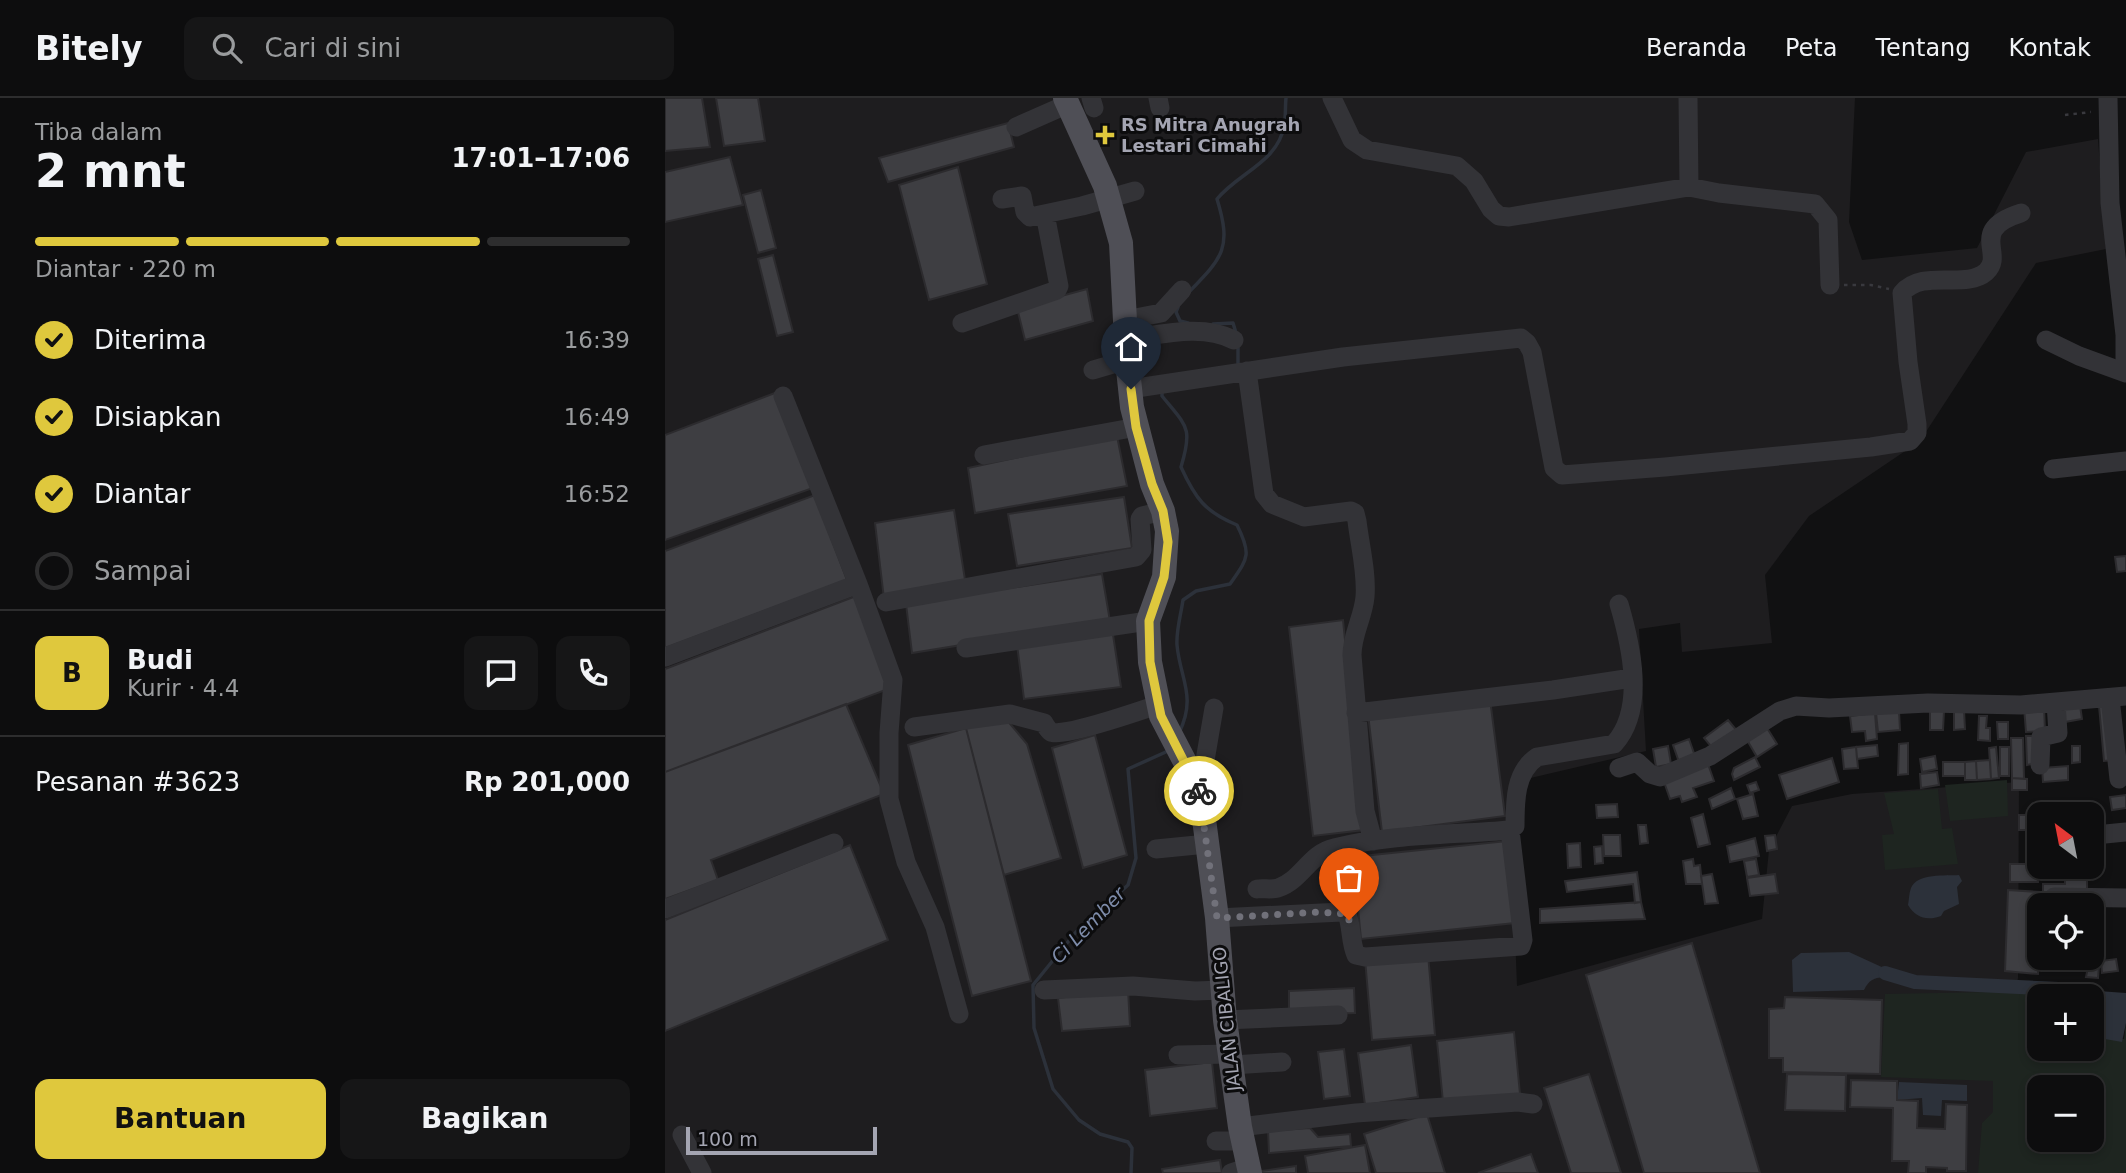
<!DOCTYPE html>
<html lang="id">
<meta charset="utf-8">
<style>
body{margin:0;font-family:"DejaVu Sans",sans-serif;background:#161617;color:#f1f3f6;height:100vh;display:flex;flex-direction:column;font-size:26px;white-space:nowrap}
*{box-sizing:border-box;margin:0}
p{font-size:23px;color:#9a9c9e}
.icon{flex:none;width:38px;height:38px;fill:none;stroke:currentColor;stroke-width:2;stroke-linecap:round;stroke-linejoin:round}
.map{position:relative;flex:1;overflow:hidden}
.panel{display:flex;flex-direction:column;background:#0d0d0e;width:665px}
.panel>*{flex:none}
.needle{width:46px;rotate:328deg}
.tools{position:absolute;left:1362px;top:704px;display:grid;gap:14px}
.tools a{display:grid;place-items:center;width:77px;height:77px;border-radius:14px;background:#0d0d0e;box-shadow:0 4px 10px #0003,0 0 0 2px #2d2d2e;font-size:35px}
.scale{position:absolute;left:21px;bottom:18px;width:191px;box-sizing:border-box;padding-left:7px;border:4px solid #a4a5b2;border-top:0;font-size:19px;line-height:24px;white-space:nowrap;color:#a4a5b2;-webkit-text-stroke:5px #0c0c0d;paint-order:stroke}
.pin{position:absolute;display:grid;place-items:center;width:60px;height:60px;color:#fff;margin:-72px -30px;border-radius:50% 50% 50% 0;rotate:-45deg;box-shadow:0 0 7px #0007}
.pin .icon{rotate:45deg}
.courier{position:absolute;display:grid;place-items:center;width:70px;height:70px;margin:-35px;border:5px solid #dfc83d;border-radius:50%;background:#fff;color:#222;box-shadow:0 2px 9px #0007}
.summary em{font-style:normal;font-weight:700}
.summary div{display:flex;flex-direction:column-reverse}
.summary{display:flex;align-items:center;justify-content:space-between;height:119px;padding:0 35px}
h1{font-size:46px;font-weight:700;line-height:52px}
.bar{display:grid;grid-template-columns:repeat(4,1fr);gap:10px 7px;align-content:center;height:84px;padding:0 35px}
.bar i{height:9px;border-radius:5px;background:#2d2d2e}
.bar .selected{background:#dfc83d}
.bar p{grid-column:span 4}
.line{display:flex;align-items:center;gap:18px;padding:0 35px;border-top:2px solid #2d2d2e}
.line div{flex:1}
.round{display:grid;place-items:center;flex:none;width:74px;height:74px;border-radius:14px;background:#161617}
ol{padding:0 35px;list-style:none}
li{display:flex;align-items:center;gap:21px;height:77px}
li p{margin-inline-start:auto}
li .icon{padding:7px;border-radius:50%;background:#dfc83d;color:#111;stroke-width:4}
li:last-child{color:#9a9c9e}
li i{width:38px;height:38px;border:4px solid #2d2d2e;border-radius:50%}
.primary-button{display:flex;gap:14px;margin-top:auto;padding:14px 35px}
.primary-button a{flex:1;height:80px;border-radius:14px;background:#dfc83d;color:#111;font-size:28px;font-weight:700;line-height:80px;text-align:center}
.primary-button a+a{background:#161617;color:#f1f3f6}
header{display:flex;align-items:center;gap:42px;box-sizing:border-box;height:98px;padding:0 35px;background:#0d0d0e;border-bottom:2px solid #2d2d2e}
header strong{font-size:33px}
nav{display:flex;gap:38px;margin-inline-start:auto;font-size:24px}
.search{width:490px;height:63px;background:#161617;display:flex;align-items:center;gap:18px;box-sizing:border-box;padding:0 24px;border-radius:14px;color:#9a9c9e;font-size:26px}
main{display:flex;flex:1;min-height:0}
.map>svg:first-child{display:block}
.built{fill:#1e1d1f}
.green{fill:#1e2520;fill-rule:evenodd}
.water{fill:#2c313a}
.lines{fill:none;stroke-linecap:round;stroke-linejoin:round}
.stream{stroke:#2c313a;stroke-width:3.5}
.canal{stroke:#2c313a;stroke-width:14}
.building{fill:#3e3e42;stroke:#2c2b2e;stroke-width:2}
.path{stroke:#39393e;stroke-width:2.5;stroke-dasharray:3.5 5;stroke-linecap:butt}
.minor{stroke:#333337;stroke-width:19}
.major{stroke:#4f4f56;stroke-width:24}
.done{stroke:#71717a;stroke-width:7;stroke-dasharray:0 12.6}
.route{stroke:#dfc83d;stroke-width:9}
.poi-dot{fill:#dfc83d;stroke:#0c0c0d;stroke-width:2.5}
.labels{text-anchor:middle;stroke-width:6;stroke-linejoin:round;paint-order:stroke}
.poi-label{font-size:18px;font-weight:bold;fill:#a4a5b2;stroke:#0c0c0d;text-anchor:start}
.street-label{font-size:18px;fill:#a4a5b2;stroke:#0c0c0d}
.water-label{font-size:19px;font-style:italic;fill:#7e8caa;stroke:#0c0c0d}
</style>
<header>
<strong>Bitely</strong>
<div class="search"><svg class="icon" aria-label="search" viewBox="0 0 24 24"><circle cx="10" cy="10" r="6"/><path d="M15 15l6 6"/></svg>Cari di sini</div>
<nav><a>Beranda</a><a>Peta</a><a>Tentang</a><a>Kontak</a></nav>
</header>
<main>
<section class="panel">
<div class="summary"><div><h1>2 mnt</h1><p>Tiba dalam</p></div><em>17:01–17:06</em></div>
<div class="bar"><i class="selected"></i><i class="selected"></i><i class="selected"></i><i></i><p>Diantar · 220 m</p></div>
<ol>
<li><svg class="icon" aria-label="check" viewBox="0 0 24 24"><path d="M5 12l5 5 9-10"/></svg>Diterima<p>16:39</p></li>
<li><svg class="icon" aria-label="check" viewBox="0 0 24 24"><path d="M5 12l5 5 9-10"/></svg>Disiapkan<p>16:49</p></li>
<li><svg class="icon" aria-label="check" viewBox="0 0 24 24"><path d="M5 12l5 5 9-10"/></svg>Diantar<p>16:52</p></li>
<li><i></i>Sampai</li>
</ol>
<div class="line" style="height:126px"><b class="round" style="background:#dfc83d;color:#111">B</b><div><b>Budi</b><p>Kurir · 4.4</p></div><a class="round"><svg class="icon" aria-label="chat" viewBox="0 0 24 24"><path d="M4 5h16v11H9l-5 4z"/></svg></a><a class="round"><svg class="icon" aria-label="phone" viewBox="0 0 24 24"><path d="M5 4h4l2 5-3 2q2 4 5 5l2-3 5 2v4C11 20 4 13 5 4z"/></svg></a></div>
<div class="line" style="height:91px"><div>Pesanan #3623</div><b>Rp 201,000</b></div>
<div class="primary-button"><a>Bantuan</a><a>Bagikan</a></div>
</section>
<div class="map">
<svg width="1461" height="1075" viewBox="0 0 1461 1075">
<rect width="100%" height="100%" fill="#111112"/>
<!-- built -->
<path class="built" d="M0 0H1190L1184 124 1197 162 1312 150 1361 54 1433 41 1441 151 1371 165 1255 343 1144 418 1100 477 1107 545 1017 554 1015 525 974 531 981 653 844 685 852 888 1097 821 1104 752 1127 708 1187 696 1354 684 1353 880 1321 1075H0Z"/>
<!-- green -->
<path class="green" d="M1342 682 1343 718 1285 723 1280 687Z
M1273 691 1277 731 1287 730 1293 766 1220 772 1217 737 1229 736 1219 695Z
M1326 894 1431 895 1430 898 1434 919 1426 931V898H1374V950H1426V941H1459L1461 925V1075H1313L1317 1025 1328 1014V983L1216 979 1220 896ZM1374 989H1426V1041H1374Z"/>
<!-- water -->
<path class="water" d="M1294 777 1297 783 1292 789 1294 806 1279 813 1276 818C1262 823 1251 820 1243 807 1244 802 1244 795 1246 790 1252 775 1281 778 1294 777Z
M1184 854 1221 871 1219 879C1208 880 1204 882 1199 892L1128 894 1127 862 1136 855Z
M1433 893 1461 895V925L1457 944 1440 941 1436 944 1431 940 1426 941V931L1434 919 1430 898Z
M1234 984 1302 987V1003L1277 1002 1276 1018 1258 1017 1257 1000 1232 1002Z"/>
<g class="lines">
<!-- stream -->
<path class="stream" d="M524 194C558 159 567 150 552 101 573 75 613 64 619 28 621 19 620 9 621 0
M513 209 511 214 515 223 523 225
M548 226 568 225 571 235
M573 246V269
M497 294V298C522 329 528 329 516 369 530 400 540 414 572 427 587 457 583 460 565 486L531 493 518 502C516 516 511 533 512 547 515 581 532 598 514 635
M466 1075 467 1050 463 1044 435 1036 414 1022 388 991 369 930 368 887 411 834 463 787 471 760 463 671 503 653"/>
<!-- canal -->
<path class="canal" d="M1220 875 1250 884 1415 892 1431 895"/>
</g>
<!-- building -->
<path class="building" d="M0 0H37L45 49 0 53Z
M51 0H93L100 43 59 48Z
M343 25 349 49 223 84 214 60Z
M65 59 78 107 0 124V74Z
M293 69 322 186 264 202 234 87Z
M96 92 111 150 93 155 78 97Z
M108 157 128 234 112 238 93 161Z
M422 191 428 223 360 242 352 210Z
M115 293 148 390 0 442V337Z
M452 338 462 388 310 415 303 370Z
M150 397 182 482 0 550V453Z
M459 399 467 450 352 468 343 416Z
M289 412 301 488 219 501 210 425Z
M1461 458V473L1452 474 1450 459Z
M437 476 445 523 247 555 241 506Z
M191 498 226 590 0 674V571Z
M678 522 699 732 648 738 624 529Z
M447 530 456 589 359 601 352 547Z
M825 601 840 718 717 734 703 616Z
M181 606 219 696 46 762 53 782 0 801V674Z
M1415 607 1417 621 1400 624 1398 610Z
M1443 607 1448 662 1439 663 1434 608Z
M1379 608 1380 633 1361 634 1359 609Z
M1289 611 1299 612 1300 631 1289 632Z
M1234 613 1235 632 1213 634 1211 615Z
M1265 613H1279L1278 632H1265Z
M1210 615 1212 641 1201 643 1200 633 1187 634 1185 618Z
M1314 618H1322L1321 630H1325V643L1313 642Z
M341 621 362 646 396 760 339 777 301 630Z
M1063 622 1073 634 1049 652 1039 640Z
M1332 624H1343V641H1333Z
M301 630 366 883 307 898 243 647Z
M1102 630 1112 646 1092 659 1082 642Z
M430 637 462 757 418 770 387 650Z
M1361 638H1372V665L1362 667Z
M1346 640H1358L1359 681 1347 680Z
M1024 641 1031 661 1015 667 1008 647Z
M1243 645V676L1233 677 1234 646Z
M1212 647 1213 658 1192 661 1191 649Z
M1003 648 1006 666 991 669 988 651Z
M1407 648H1415V664L1407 665Z
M1191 649 1193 670 1179 671 1177 651Z
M1331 649 1334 680 1326 681 1324 650Z
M1335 649H1344V678H1335Z
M1270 658 1272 671 1257 674 1255 661Z
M1090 659 1095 669 1069 682 1067 676 1069 670Z
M1167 660 1174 684 1122 701 1114 677Z
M1325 662 1326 681 1312 682 1311 663Z
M1311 663 1312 682H1300V664Z
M1278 664H1300V678H1278Z
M1043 666 1049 683 1028 690 1032 699 1017 704 1015 698 1005 701 998 681Z
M1403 668V682L1378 684 1377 670Z
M1272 674 1274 687 1256 690 1255 676Z
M1347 680 1362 681V692H1347Z
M1091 684 1094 692 1085 695 1082 687Z
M1066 690 1070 701 1047 711 1044 701Z
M1088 696 1093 718 1078 721 1072 701Z
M1461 697V710L1447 712 1445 699Z
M952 706 953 719 932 720 931 707Z
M1038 716 1045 746 1033 749 1026 720Z
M1354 717H1367L1366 732H1354Z
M973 727H981L983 745 975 746Z
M938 737H955L956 758H939Z
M1110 737 1112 751 1102 753 1100 738Z
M1090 740 1094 758 1065 764 1062 748Z
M842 743 850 825 696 841 688 759Z
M915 745 916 769 903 770 902 746Z
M185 747 223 842 0 933V822Z
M937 748 938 765 930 766 929 749Z
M1028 761 1029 768 1035 767 1037 786H1021L1018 763Z
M1091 761 1094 777 1082 779 1079 763Z
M1345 766H1372L1373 784H1345Z
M972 774 976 804 970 805 968 786 902 794 900 783Z
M1047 776 1053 805 1040 806 1036 778Z
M1110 776 1113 795 1085 798 1082 780Z
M1400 782H1422V797L1378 796V786H1400Z
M1343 792 1375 794 1373 876 1340 873Z
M976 804 980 821 875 825V811Z
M1430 804 1429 816H1432L1434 827H1426V807Z
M1027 845 1095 1075H979L921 877Z
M763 856 770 937 707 942 700 861Z
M1451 861 1453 873 1437 875 1436 863Z
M1434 868 1433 880 1421 879 1423 869Z
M689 890 690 915 624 917V893Z
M463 891 465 928 397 933 393 900Z
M1120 899 1217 902 1215 976 1118 974V960H1104V911L1119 910Z
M849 934 855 996 778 1004 772 943Z
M746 947 753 999 700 1007 693 955Z
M679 951 685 998 659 1001 653 954Z
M547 964 552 1010 485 1018 480 972Z
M924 976 956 1075H906L879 990Z
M1122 976 1181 977 1180 1013 1120 1012Z
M1186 982 1232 983V1002L1253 1003 1252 1030 1280 1031 1281 1006 1302 1007 1301 1073H1282V1070L1261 1069V1075H1243L1244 1063H1227L1228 1010 1185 1009Z
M762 1016 780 1075H711L699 1036Z
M645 1030 653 1039 685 1036 686 1048 604 1055 603 1033Z
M700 1047 705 1075H643L640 1058Z
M866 1056 873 1075H813Z
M555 1062 557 1075H498L497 1071Z
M631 1068V1075H596V1073Z"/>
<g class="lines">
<!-- path -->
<path class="path" d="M1400 17 1426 14
M1179 187H1206L1224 191"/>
<!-- minor -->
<path class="minor" d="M426 0 429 10
M493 0 495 10
M667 0 687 42 702 52 792 68 809 83 826 111 834 118 844 119 1024 89 1054 95 1150 106 1163 122 1165 187
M1023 0 1024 89
M1443 0 1445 105 1460 237V274
M351 29 403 6
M337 101 357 98 360 114 365 119 417 108 470 93
M460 222 496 215 517 192
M297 225 392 192 394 188 380 116
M461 241C495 237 537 225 569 242
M1381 242 1414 258 1461 275
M428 272 462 262
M582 273 599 396 607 406 639 419 686 413 690 415 692 423C695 448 702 475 700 499 698 520 687 536 687 557L700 713 708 743
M465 291 678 259 856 240 862 245 867 254 889 370 897 377 1000 369 1206 349 1245 343 1252 335V326L1243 264 1237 195C1258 170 1300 192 1321 174 1341 156 1302 132 1356 115
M118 298 193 486 228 582 224 635V701L241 764 270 829 294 916
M319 357 472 329
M1388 371 1461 363
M221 504 471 459 477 452 475 421 477 418 498 413
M301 550 483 523
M0 559 193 486
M1445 600 1454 681
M691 615 888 592 967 580
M249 629 345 616 379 625C380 627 384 633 386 634 396 640 477 612 492 607
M1375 667 1376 639 1393 635 1391 605
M954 670 972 664 985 676 995 679 1045 658 1115 613 1131 608 1164 610 1263 605 1356 607 1461 598
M531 685 537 680 549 610
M1430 737 1461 734
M491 751 542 746
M592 791C598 790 607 792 613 790 636 783 645 755 669 750 726 736 787 737 845 732L850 728C850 703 850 674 872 659L949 646C981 611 966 547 954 506
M1389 799 1461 800
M0 811 169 745
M552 820 677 814 682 816C687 828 685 844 691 857L700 859 856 848 858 842 845 732
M379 892 468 888 530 893 558 892
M560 922 673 917
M513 957 565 956
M567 967 617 964
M575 1029 691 1015 853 1004 868 1006
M17 1037 37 1075
M551 1043H578
M566 1075 584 1069"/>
<!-- major -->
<path class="major" d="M400 0 440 88 456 145 462 262 467 309 487 386 498 413 502 433 499 479 483 523 485 564 496 618 531 685 537 706 552 820 560 922 575 1029 585 1075"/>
</g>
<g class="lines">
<!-- done -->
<path class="done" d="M534 693 552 820 653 814 682 816 684 822"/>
<!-- route -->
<path class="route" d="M466 291 471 329 487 386 498 413 503 444 499 479 484 523 485 564 496 618 534 693"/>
</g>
<!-- markers -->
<path class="poi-dot" d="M436.5 26.5h7v7h7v7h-7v7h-7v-7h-7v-7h7z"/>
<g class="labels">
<!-- poi labels -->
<g class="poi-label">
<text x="456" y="33">RS Mitra Anugrah<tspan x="456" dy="21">Lestari Cimahi</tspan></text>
</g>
<!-- street labels -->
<g class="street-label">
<text transform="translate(562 921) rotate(-96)" y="6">JALAN CIBALIGO</text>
</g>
<!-- water labels -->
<g class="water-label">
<text transform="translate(423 827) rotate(-46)" y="7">Ci Lember</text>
</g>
</g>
</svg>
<div class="tools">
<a><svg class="needle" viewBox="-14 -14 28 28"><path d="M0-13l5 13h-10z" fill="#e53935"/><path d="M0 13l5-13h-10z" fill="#9a9c9e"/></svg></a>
<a><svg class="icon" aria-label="locate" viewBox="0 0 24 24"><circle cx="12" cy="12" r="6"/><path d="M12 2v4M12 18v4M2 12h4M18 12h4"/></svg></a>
<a>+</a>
<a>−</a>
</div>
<div class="scale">100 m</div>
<div class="pin" style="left:684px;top:822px;background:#ea580c"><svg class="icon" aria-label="bag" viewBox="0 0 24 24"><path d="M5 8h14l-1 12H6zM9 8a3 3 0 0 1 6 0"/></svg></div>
<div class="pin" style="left:466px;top:291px;background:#1f2937"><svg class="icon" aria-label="home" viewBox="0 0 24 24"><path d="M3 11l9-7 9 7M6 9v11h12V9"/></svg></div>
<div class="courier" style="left:534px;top:693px"><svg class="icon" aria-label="bike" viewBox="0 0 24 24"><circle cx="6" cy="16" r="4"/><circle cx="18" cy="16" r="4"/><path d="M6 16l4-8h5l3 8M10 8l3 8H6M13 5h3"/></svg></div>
</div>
</main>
